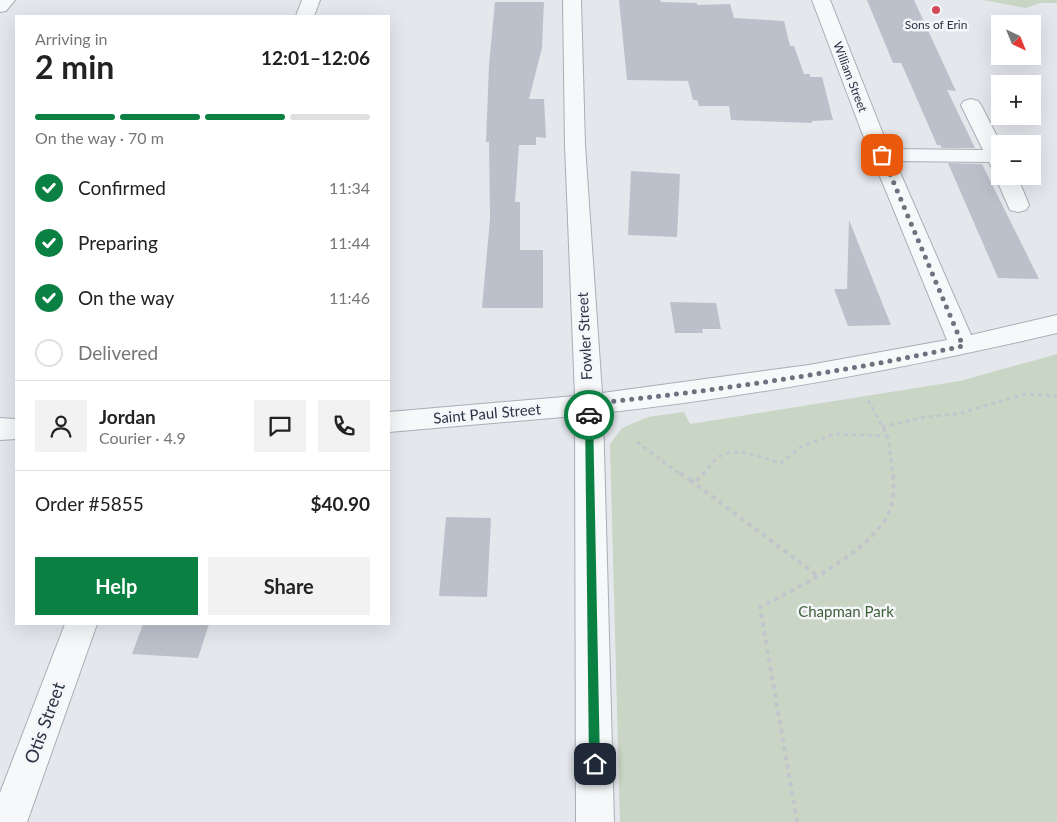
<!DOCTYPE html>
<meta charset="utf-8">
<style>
body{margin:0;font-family:Lato,sans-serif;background:#f2f2f2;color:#222;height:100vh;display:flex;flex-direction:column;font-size:19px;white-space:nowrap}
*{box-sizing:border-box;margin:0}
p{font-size:16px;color:#767676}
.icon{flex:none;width:28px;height:28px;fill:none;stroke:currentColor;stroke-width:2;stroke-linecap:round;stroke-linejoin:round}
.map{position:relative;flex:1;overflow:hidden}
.panel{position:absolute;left:15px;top:15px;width:375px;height:610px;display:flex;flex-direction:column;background:#fff;border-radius:0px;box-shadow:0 5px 20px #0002}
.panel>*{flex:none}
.needle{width:32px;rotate:137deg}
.tools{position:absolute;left:991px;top:15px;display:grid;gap:10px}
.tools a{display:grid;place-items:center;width:50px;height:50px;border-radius:0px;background:#fff;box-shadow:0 5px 20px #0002;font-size:25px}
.pin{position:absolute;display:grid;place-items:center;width:42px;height:42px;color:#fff;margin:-21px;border-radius:10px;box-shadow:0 2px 8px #0006}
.courier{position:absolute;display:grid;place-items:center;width:50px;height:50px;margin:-25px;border:4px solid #0b8043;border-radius:50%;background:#fff;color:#222;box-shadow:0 1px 6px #0007}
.overview em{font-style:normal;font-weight:700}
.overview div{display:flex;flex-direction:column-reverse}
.overview{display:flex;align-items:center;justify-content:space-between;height:85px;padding:0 20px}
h1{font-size:32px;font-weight:700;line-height:38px}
.bar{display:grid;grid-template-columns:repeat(4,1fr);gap:8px 5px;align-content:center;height:60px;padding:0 20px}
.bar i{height:6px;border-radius:4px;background:#e0e0e0}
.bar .current{background:#0b8043}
.bar p{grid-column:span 4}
.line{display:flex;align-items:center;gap:12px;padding:0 20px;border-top:1px solid #e0e0e0}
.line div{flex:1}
.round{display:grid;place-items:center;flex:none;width:52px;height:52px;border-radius:0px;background:#f2f2f2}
ol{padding:0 20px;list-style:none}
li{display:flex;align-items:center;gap:15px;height:55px}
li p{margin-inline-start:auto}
li .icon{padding:5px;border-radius:50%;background:#0b8043;color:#fff;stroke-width:4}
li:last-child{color:#767676}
li i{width:28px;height:28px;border:2px solid #e0e0e0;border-radius:50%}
.button{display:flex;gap:10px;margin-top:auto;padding:10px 20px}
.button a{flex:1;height:58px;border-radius:0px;background:#0b8043;color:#fff;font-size:20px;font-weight:700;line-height:58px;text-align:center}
.button a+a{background:#f2f2f2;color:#222}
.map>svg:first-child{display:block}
.green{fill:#c9d6c5}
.building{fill:#bbc0ca}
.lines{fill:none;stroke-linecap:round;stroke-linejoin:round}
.minor-casing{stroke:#a9aeb7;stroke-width:2}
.path-far1{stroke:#c2c5cb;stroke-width:3;stroke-dasharray:4 4;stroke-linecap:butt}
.path{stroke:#c2c5cb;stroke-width:4;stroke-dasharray:4.5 4.5;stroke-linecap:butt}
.minor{fill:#f7f8fa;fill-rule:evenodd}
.route{fill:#0b8043}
.done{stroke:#6c737f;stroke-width:5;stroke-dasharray:0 9}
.poi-dot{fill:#d1495b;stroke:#f4f6f9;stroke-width:2}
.labels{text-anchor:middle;stroke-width:5;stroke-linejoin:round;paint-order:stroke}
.far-poi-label{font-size:12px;fill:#2b3445;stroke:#f4f6f9}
.far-street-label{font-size:12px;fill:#2b3445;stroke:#f4f6f9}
.street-label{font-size:15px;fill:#2b3445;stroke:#f4f6f9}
.park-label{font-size:15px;fill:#3f6138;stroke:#f4f6f9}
.near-street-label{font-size:18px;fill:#2b3445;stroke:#f4f6f9}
</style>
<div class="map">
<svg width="1057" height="822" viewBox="0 0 1057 822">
<rect width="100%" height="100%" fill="#e4e7ec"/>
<!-- green -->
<path class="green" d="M983 0H1057V3H1040L1026 8Z
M1057 354V822H620L610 444 622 428 648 417 684 412 690 424 960 381Z"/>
<!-- building -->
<path class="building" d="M619 0H660L661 2 697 3V5L730 4 734 18 784 21 790 46H794L804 74H810V77H822L833 120 812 121V123L731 120 729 106H699L697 100H693L688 81 627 80Z
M867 0H914L956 91 947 90 975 148H942L940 145H937L903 67 901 63H893Z
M495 2H544L542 48 529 99H544L546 138 536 137V145H519L515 202H520V250H543V308H482L490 219 489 142H486L489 65Z
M948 163 982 164 1039 279 998 278Z
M631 171 680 174 677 237 628 235Z
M849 220 891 325 848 326 834 289H847Z
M670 302 716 303 721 329H702L703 333H675Z
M446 517 491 518 487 597 439 596Z
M143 624H209L198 658 132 654Z"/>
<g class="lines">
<!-- minor casing -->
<g class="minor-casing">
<path id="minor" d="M0 0H15L6 11 0 12Z
M302 0H320L314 16H296Z
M563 0H581L585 145 602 393 809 365 947 340 861 130 812 0H830L889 149 983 150 961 105 964 101 971 99 978 101 981 105 1001 144 1000 169 992 168 989 162 895 161 971 335 1057 315V333C907 368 756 396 603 413L614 822H576L575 416 389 432V412L575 396 565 145Z
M998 171H1000V176H1017L1029 205 1026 210 1018 212 1010 210 995 176Z
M0 418 16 419V439L0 440Z
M65 624H97L27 822H0V793Z"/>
</g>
<!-- path-far1 -->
<path class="path-far1" d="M868 400 888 437 893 475
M882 427 925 417 958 414 1025 394 1057 396
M637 442 681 475
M703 475C707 470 711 463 716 459 733 444 762 458 781 463L801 447 834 434 887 436"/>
<!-- path -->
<path class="path" d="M680 473 690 480H697L704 473
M690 480 818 576
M797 822 760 607C796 589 874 550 889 512 894 500 894 486 893 473"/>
<!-- minor -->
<use href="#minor" class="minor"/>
</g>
<!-- route -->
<path class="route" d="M589 412 593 415 600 764 598 767 595 769 591 767 589 764 585 415Z"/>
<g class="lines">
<!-- done -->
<path class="done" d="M589 415V404C714 391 840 373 963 346L882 155"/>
</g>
<!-- markers -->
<circle class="poi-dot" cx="936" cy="10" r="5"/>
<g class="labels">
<!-- far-poi labels -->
<g class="far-poi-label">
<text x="936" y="29">Sons of Erin</text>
</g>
<!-- far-street labels -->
<g class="far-street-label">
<text transform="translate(850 77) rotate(69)" y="4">William Street</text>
</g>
<!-- street labels -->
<g class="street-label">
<text transform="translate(585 336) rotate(-93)" y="5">Fowler Street</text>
<text transform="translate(487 414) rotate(-5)" y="5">Saint Paul Street</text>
</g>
<!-- park labels -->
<g class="park-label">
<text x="846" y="617">Chapman Park</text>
</g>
<!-- near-street labels -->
<g class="near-street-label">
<text transform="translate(45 723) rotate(-70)" y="6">Otis Street</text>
</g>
</g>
</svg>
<div class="tools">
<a><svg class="needle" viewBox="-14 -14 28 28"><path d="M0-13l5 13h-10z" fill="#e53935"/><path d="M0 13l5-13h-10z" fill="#767676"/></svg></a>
<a>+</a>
<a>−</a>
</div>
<div class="pin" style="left:882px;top:155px;background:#ea580c"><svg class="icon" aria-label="bag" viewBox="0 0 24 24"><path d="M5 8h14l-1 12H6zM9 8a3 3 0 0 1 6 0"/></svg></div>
<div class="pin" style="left:595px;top:764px;background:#1f2937"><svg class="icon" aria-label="home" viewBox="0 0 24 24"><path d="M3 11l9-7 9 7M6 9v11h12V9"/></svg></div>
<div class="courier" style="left:589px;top:415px"><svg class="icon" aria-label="car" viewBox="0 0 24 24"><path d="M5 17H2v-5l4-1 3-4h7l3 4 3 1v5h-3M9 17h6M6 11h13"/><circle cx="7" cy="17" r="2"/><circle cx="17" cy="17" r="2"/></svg></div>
<section class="panel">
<div class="overview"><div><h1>2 min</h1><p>Arriving in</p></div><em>12:01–12:06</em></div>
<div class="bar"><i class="current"></i><i class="current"></i><i class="current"></i><i></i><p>On the way · 70 m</p></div>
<ol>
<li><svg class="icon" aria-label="check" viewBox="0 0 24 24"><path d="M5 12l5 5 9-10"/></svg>Confirmed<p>11:34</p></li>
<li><svg class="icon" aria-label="check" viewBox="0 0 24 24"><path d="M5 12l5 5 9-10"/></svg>Preparing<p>11:44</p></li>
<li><svg class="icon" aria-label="check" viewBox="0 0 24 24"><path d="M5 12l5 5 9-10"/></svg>On the way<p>11:46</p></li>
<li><i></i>Delivered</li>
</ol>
<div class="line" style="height:90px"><a class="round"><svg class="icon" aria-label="person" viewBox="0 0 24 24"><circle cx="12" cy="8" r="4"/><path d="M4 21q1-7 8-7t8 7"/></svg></a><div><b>Jordan</b><p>Courier · 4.9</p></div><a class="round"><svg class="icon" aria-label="chat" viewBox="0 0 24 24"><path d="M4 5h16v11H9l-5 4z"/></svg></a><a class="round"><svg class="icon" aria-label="phone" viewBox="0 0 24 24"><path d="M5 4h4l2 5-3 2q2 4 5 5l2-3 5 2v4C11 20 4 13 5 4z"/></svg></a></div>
<div class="line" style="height:65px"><div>Order #5855</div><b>$40.90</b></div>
<div class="button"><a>Help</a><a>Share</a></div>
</section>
</div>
